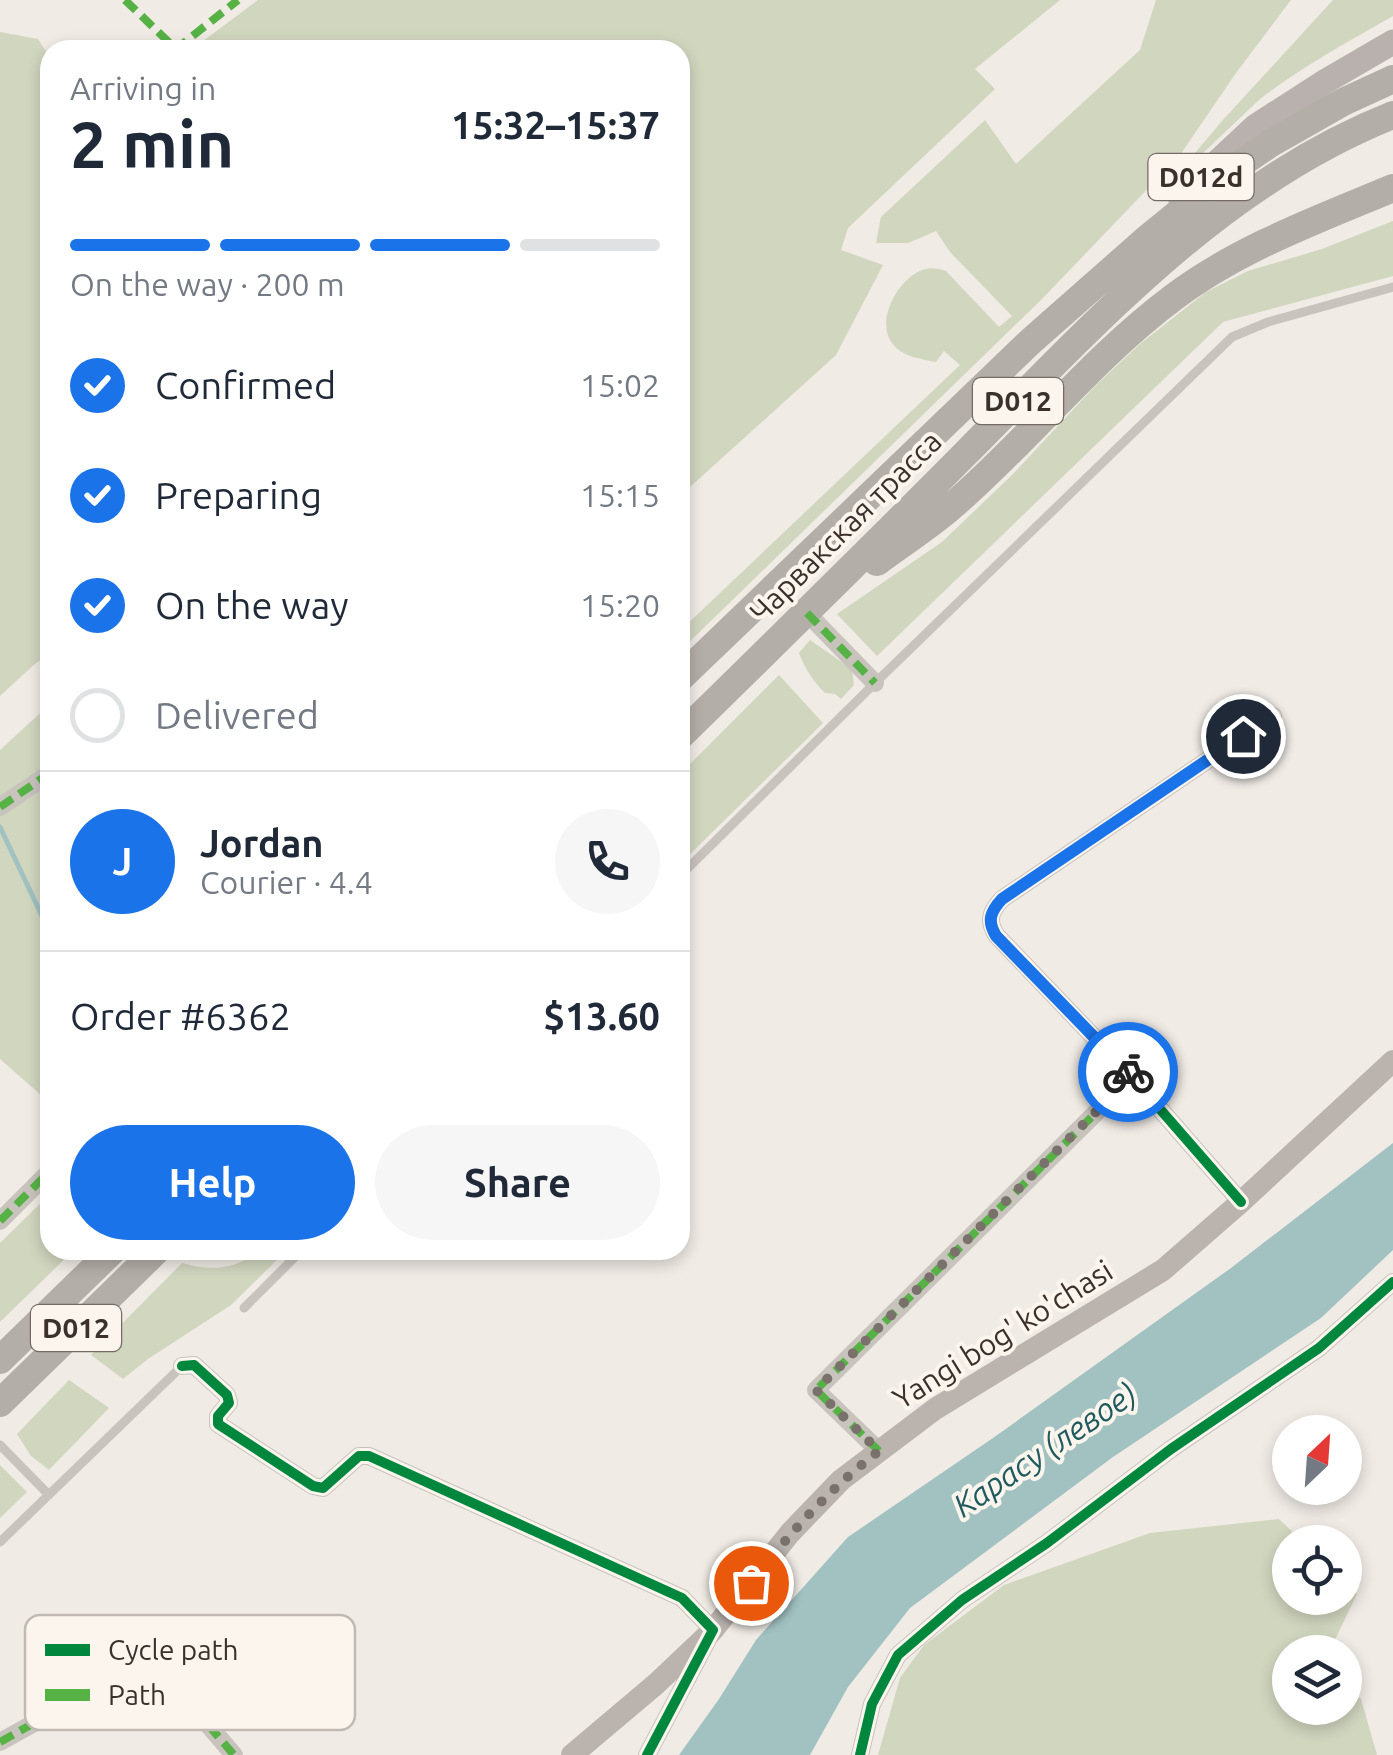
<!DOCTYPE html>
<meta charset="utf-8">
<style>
body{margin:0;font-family:Ubuntu,sans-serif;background:#f6f6f7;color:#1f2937;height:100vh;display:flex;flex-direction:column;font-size:38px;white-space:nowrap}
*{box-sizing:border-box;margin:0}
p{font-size:32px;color:#747a83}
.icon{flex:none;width:55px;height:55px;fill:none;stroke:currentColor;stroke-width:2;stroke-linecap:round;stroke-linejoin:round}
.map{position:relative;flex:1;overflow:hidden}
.side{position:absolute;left:40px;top:40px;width:650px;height:1220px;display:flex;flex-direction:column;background:#fff;border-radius:30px;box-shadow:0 5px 15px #0003}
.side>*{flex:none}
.needle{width:65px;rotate:25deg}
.tools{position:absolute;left:1272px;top:1415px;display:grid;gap:20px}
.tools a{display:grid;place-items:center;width:90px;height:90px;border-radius:50%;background:#fff;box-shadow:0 5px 15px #0003;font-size:50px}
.pin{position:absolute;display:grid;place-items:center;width:85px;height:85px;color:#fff;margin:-42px;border:5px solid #fff;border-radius:50%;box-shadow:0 2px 10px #0007}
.courier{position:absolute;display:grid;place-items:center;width:100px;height:100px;margin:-50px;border:8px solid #1a73e8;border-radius:50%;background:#fff;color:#222;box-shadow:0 2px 12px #0007}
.overview em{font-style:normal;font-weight:700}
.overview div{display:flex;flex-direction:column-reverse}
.overview{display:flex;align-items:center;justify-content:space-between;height:170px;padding:0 30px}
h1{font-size:65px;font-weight:700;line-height:75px}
.bar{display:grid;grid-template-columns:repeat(4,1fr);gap:15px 10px;align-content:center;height:120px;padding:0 30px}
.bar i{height:12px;border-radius:8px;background:#e0e1e3}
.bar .on{background:#1a73e8}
.bar p{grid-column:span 4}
.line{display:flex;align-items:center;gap:25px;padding:0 30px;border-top:2px solid #e0e1e3}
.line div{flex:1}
.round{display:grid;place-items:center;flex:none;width:105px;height:105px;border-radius:52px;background:#f6f6f7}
ol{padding:0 30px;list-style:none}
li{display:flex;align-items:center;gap:30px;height:110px}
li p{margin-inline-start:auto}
li .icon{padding:10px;border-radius:50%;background:#1a73e8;color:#fff;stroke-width:4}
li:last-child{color:#747a83}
li i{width:55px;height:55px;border:5px solid #e0e1e3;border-radius:50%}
.primary-button{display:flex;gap:20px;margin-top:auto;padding:20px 30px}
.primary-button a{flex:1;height:115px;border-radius:60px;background:#1a73e8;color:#fff;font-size:40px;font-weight:700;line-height:115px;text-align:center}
.primary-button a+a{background:#f6f6f7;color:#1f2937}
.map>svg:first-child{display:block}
.green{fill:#d1d6bf}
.water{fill:#a1c2c1}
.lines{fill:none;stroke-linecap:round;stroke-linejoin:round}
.stream{stroke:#a1c2c1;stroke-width:5}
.service{stroke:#c9c3be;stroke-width:9}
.minor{stroke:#c9c3be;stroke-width:18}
.secondary{stroke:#bab3ae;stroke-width:22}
.primary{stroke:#b8b1ad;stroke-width:25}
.trunk{stroke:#b4aea8;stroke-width:28}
.quiet{stroke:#57b246;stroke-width:8;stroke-dasharray:15 8;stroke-linecap:butt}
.cycleway-casing{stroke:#fbf5ee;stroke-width:16}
.cycleway{stroke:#00873e;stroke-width:10}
.done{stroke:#7a716c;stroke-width:10;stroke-dasharray:0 18}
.route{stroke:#1a73e8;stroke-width:12}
.labels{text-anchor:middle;stroke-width:8;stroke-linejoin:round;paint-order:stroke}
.shield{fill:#fbf5ee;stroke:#756b66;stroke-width:2.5}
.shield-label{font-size:28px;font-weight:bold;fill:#3b302b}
.street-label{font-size:30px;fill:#3b302b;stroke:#fbf5ee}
.water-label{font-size:32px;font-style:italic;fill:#1f5a5e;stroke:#fbf5ee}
.key{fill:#fbf5ee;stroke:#c1bab4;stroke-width:2.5}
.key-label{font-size:28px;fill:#3b302b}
</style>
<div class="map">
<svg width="1393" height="1755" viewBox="0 0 1393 1755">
<rect width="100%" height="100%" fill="#f0ebe5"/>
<!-- green -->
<path class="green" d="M258 0H1060L975 69 995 89 848 228 841 250 883 265 836 355 680 496V50H191Z
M1156 0H1291L1236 73 1180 155 1041 300 680 651V631L960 365 944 351 936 362C921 359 902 357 892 343 875 321 898 279 922 270 930 267 938 268 946 271L999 327 1012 316 950 252 936 231 908 243H876L881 217 985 120 1016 164 1140 50Z
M1333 0H1393V16C1347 42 1302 67 1260 99L1162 192 1222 121Z
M0 32 38 39 50 58V655L36 663 0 696Z
M1393 221V276L1223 322 877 656 837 614 942 542 1014 473 1096 385 1140 344 1206 292 1248 271 1322 249Z
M810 640 852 669 854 685 841 699 835 694 825 693C813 681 805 669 799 653Z
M779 675 823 723 680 864V774Z
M50 704V1103L0 1059V750Z
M50 1194V1250H74L0 1322V1243Z
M261 1250H287L231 1305 148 1359 123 1379 91 1355 182 1263C213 1272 235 1269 261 1250Z
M69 1380 109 1408 49 1470 31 1456 17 1434Z
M0 1465 27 1492 0 1518Z
M1279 1519 1303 1542H1290V1598H1345V1582L1357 1594 1329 1652H1290V1708H1345V1683L1361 1699 1377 1755H878L900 1678 924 1645 1004 1585 1150 1533Z"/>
<!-- water -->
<path class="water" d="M1393 1143V1250L1321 1318 1113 1457 910 1608 848 1687 810 1755H679L719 1699 756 1640 848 1537 993 1438 1231 1268Z"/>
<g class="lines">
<!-- stream -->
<path class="stream" d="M0 827 50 933"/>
<!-- service -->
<path class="service" d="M680 876 875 683 1232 337 1268 322 1393 287
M244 1308 302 1250
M0 1445 49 1495
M0 1542 182 1366"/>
<!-- minor -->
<path class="minor" d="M807 613 875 683
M0 807 50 773
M1241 1202 1132 1077 997 936C987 921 990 912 1002 899L1273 716
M0 1221 50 1171
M182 1366 194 1365 227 1395 229 1403 218 1416V1424L313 1486 323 1488 359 1456H369L682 1598 713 1630 647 1755
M879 1451 816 1390 1132 1077
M0 1742 128 1671 147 1667 162 1671 234 1755
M860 1755 872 1704 898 1655 962 1600 1047 1543 1171 1449 1319 1348 1393 1282"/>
<!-- secondary -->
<path class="secondary" d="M572 1755 656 1684 713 1630 790 1533 841 1480 935 1409 1163 1270 1241 1202 1393 1061"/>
<!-- primary -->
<path class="primary" d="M1180 197 1256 126 1326 81 1393 42"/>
<!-- trunk -->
<path class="trunk" d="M877 562C901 544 928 527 951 507 1028 441 1092 358 1174 297 1239 248 1319 219 1393 188
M680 678 1031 341 1149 237 1230 171 1271 143 1343 102 1393 79
M680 736C776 642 872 548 967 452 1094 324 1221 183 1393 115
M0 1360 113 1250
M0 1403 157 1250"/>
<!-- quiet -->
<path class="quiet" d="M125 0 176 49 238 0
M807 613 875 683
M0 807 50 773
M0 1221 50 1171
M879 1451 816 1390 1132 1077
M0 1742 128 1671 147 1667 162 1671 234 1755"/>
<!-- cycleway casing -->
<g class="cycleway-casing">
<path id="cycleway" d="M1241 1202 1132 1077 997 936C987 921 990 912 1002 899L1273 716
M182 1366 194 1365 227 1395 229 1403 218 1416V1424L313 1486 323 1488 359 1456H369L682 1598 713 1630 647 1755
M860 1755 872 1704 898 1655 962 1600 1047 1543 1171 1449 1319 1348 1393 1282"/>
</g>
<!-- cycleway -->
<use href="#cycleway" class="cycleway"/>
</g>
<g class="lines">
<!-- done -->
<path class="done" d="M751 1583C791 1532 827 1491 879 1451L816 1390 1132 1076 1128 1072"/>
<!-- route -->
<path class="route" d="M1128 1072 996 936C987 921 990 912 1002 899L1243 736"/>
</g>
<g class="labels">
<!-- shield labels -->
<g class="shield">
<rect x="1148.5" y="154" width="105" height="46" rx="8"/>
<rect x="973" y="378" width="90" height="46" rx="8"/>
<rect x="31" y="1305" width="90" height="46" rx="8"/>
</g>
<g class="shield-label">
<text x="1201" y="187">D012d</text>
<text x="1018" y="411">D012</text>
<text x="76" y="1338">D012</text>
</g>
<!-- street labels -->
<g class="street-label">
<text transform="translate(846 527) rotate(-45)" y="10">Чарвакская трасса</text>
<text transform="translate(1003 1335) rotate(-32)" y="10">Yangi bog' ko'chasi</text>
</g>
<!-- water labels -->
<g class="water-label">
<text transform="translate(1045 1450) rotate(-34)" y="11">Карасу (левое)</text>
</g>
</g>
<!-- legend -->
<rect x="25" y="1615" width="330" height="115" rx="15" class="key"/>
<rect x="45" y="1644" width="45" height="12" fill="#00873e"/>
<rect x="45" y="1689" width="45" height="12" fill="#57b246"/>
<g class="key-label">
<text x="108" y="1660">Cycle path</text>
<text x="108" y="1705">Path</text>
</g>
</svg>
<div class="tools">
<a><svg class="needle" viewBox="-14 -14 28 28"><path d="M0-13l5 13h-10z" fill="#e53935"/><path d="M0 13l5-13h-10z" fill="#747a83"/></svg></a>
<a><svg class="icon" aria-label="locate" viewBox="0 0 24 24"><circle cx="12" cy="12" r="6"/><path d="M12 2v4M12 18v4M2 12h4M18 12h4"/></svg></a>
<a><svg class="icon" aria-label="layers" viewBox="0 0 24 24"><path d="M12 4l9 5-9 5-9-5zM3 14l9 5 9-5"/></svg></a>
</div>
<div class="pin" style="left:751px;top:1583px;background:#ea580c"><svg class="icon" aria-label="bag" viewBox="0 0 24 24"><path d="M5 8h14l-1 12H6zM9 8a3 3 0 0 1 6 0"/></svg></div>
<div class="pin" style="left:1243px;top:736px;background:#1f2937"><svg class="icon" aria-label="home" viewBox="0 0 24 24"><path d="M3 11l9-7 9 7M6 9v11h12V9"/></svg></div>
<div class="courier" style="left:1128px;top:1072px"><svg class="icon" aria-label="bike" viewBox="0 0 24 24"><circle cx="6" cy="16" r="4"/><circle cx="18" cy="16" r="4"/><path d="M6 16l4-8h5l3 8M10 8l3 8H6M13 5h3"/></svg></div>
<section class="side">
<div class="overview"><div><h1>2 min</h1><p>Arriving in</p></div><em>15:32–15:37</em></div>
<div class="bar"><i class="on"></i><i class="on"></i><i class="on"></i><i></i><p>On the way · 200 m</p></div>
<ol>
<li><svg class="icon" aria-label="check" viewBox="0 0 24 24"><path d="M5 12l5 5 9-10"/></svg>Confirmed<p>15:02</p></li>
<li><svg class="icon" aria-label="check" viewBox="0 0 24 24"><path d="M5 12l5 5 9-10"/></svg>Preparing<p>15:15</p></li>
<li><svg class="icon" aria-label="check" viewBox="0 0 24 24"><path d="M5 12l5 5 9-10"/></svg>On the way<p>15:20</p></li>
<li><i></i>Delivered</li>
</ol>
<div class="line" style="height:180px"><b class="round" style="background:#1a73e8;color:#fff">J</b><div><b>Jordan</b><p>Courier · 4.4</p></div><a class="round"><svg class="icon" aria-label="phone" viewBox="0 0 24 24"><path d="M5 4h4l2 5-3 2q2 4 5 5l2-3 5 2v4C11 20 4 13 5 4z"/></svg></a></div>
<div class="line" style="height:130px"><div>Order #6362</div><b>$13.60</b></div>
<div class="primary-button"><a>Help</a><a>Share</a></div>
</section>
</div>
